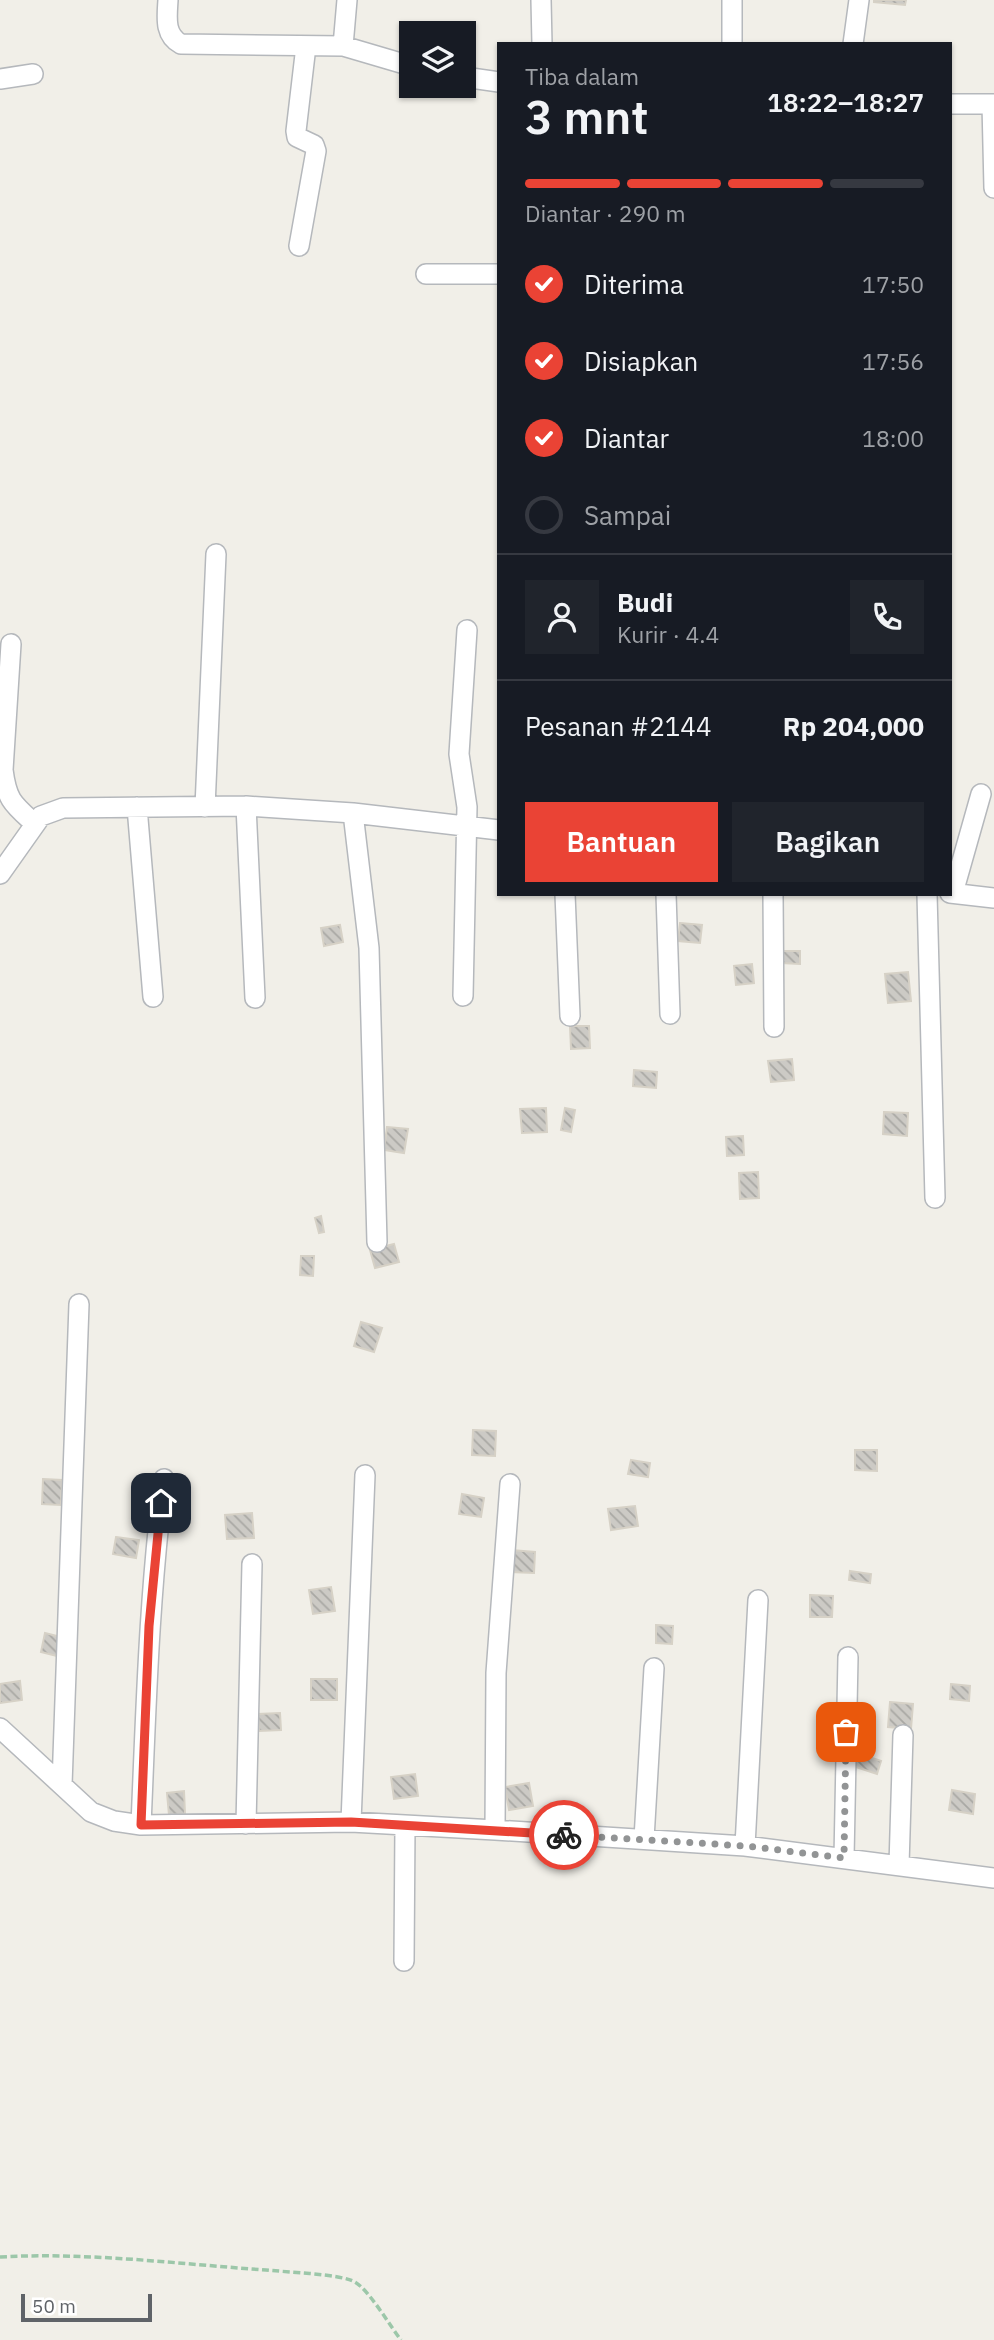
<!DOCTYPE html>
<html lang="id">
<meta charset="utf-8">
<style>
body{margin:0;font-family:"IBM Plex Sans",sans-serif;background:#20242c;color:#f1f3f6;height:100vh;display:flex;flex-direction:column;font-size:26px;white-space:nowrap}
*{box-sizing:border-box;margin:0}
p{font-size:23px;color:#9ea1a6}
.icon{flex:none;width:38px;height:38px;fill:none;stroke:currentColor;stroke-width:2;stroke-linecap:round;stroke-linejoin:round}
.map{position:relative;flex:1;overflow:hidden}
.panel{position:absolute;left:497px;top:42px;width:455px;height:854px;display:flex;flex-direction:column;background:#171b24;border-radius:0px;box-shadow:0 2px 5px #0004}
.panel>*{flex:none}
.tools{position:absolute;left:399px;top:21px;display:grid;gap:14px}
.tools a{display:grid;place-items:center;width:77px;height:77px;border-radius:0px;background:#171b24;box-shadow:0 2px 5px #0004;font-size:35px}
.scale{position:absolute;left:21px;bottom:18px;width:131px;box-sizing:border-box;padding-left:7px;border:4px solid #5f6368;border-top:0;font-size:19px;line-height:24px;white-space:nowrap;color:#5f6368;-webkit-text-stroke:5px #fff;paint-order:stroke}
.pin{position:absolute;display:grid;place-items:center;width:60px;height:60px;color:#fff;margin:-30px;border-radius:14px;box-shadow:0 4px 10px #0006}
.courier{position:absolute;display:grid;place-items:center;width:70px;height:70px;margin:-35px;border:5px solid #ea4335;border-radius:50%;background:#fff;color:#222;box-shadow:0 2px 9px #0007}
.head em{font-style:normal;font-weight:600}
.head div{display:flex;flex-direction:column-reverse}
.head{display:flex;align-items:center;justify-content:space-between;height:119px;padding:0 28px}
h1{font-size:46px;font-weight:600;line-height:52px}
.bar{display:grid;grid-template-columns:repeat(4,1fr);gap:10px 7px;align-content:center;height:84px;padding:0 28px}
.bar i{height:9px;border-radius:5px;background:#363941}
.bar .selected{background:#ea4335}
.bar p{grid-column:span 4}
.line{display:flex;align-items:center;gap:18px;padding:0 28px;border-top:2px solid #363941}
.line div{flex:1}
.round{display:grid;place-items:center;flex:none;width:74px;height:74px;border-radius:0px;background:#20242c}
ol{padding:0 28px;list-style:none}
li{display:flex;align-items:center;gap:21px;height:77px}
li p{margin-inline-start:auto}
li .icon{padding:7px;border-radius:50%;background:#ea4335;color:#fff;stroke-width:4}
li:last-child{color:#9ea1a6}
li i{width:38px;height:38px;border:4px solid #363941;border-radius:50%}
.action{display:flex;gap:14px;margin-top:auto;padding:14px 28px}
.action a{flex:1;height:80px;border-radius:0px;background:#ea4335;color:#fff;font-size:28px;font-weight:600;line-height:80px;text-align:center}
.action a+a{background:#20242c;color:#f1f3f6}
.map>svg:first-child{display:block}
.building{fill:url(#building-back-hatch);stroke:#d6d1c6;stroke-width:2}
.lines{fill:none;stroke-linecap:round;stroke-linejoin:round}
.minor-casing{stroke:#b5b8bc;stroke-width:22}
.path{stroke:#9cc7a9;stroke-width:3.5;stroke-dasharray:7 3.5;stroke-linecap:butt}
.minor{stroke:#fff;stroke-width:19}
.done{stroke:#929495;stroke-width:7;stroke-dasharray:0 12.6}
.route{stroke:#ea4335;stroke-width:9}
</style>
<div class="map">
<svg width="994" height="2340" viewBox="0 0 994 2340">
<defs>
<pattern id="building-back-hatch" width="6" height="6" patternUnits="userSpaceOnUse" patternTransform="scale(1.75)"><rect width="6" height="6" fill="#cccac5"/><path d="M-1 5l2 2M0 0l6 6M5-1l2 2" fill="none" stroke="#a9a8a4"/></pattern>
</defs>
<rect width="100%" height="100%" fill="#f1efe8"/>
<!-- building -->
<path class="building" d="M874 0H906L905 5 874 2Z
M680 923 702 925 700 943 678 941Z
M340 925 343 942 324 946 321 928Z
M782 951H800V964L781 963Z
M752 964 754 983 736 985 734 966Z
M908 972 911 1001 888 1003 885 974Z
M570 1026H589L590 1048 571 1049Z
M792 1059 794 1080 771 1082 768 1061Z
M634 1070 657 1072 656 1088 633 1086Z
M546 1108 547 1132 522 1133 520 1109Z
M565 1108 575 1110 571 1132 561 1130Z
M884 1112 908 1113 907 1136 883 1134Z
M387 1127 408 1129 404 1153 384 1150Z
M743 1136 744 1155 727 1156 726 1137Z
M758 1172 759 1198 740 1199 739 1173Z
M321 1216 324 1232 319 1233 315 1218Z
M394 1244 399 1262 375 1268 370 1250Z
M301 1256H314L313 1276 300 1275Z
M361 1322 382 1328 374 1352 354 1346Z
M473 1430 496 1431 495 1456 472 1455Z
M855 1450H877V1471L855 1470Z
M631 1460 650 1463 648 1477 628 1474Z
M43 1479 62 1480 61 1505 42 1504Z
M462 1494 484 1498 481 1517 459 1514Z
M635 1506 638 1526 611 1530 608 1509Z
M252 1513 254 1538 227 1539 225 1515Z
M116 1537 139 1540 136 1558 113 1554Z
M511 1550 535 1552 534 1573 510 1572Z
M850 1571 871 1574 870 1583 849 1580Z
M331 1587 335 1611 313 1614 309 1590Z
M810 1595 833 1596 832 1617H810Z
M656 1625 673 1626 672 1644 656 1643Z
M45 1633 61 1637 57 1656 41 1652Z
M311 1679H337V1700H311Z
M20 1681 22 1700 0 1703V1684Z
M951 1684 970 1686 969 1701 950 1699Z
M890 1702 913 1704 911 1729 888 1727Z
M280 1713 281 1730 259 1731 258 1714Z
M854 1752 881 1761 877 1774 850 1765Z
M415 1774 418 1796 394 1799 391 1777Z
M529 1783 533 1806 509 1810 505 1787Z
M952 1790 975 1794 973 1814 949 1810Z
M184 1791 185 1814 169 1815 167 1793Z"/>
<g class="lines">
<!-- minor casing -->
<g class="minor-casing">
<path id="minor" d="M168 0C167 17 164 35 181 44L343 46 411 66
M541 0 542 44
M732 0V44
M853 44 859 0
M343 46 347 0
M464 77 499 82
M0 79 33 74
M950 104H994
M992 104 994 188
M299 246 316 151 314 145 297 137 296 131 306 46
M426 274H499
M11 644 3 770C7 801 13 804 35 824
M246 806 255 998
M137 807 153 997
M205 807 216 554
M353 813 369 948 377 1242
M0 874 41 816 63 808 246 806 353 813 499 830
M950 893 994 898
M953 893 981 794
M565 894 570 1016
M666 894 670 1014
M773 894 774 1027
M927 894 935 1198
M463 996 467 807 459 754 467 630
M0 1728 91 1812 114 1821 141 1825 351 1822 495 1830 745 1846 994 1878
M62 1785 79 1304
M351 1822 365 1475
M246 1824 252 1564
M141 1825C146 1710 149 1594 164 1479
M495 1830 496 1673 510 1484
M644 1839 654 1668
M745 1846 758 1600
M844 1858 848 1657
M899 1865 903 1735
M404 1961 405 1825"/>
</g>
<!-- path -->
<path class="path" d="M0 2257C88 2252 178 2264 266 2270 284 2272 342 2274 355 2282 369 2290 390 2326 401 2340"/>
<!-- minor -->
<use href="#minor" class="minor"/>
</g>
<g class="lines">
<!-- done -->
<path class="done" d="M564 1835 746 1846 844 1858 846 1732"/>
<!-- route -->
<path class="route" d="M161 1503 149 1626 141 1825 351 1822 564 1835"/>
</g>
</svg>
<div class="tools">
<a><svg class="icon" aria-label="layers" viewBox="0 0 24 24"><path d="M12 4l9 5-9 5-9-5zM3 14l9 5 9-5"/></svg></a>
</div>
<div class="scale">50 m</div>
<div class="pin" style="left:846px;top:1732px;background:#ea580c"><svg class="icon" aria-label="bag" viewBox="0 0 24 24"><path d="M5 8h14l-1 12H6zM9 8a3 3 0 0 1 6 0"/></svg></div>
<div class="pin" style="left:161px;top:1503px;background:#1f2937"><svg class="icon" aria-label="home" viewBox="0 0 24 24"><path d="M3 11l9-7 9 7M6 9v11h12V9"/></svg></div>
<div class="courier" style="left:564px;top:1835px"><svg class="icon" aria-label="bike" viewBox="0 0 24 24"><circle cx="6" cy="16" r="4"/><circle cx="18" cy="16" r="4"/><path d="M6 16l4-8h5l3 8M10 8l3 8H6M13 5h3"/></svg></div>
<section class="panel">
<div class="head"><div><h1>3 mnt</h1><p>Tiba dalam</p></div><em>18:22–18:27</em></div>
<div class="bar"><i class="selected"></i><i class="selected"></i><i class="selected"></i><i></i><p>Diantar · 290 m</p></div>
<ol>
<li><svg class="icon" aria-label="check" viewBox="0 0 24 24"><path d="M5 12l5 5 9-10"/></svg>Diterima<p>17:50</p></li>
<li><svg class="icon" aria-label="check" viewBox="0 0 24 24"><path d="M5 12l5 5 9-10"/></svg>Disiapkan<p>17:56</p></li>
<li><svg class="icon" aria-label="check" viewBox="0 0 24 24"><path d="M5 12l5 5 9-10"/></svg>Diantar<p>18:00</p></li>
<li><i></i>Sampai</li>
</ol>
<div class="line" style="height:126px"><a class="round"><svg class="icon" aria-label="person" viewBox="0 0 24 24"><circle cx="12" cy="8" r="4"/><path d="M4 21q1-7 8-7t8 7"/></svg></a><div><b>Budi</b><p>Kurir · 4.4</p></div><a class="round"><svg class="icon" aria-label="phone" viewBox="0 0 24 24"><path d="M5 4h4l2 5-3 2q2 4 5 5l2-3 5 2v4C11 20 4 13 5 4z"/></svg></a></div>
<div class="line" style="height:91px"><div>Pesanan #2144</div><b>Rp 204,000</b></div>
<div class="action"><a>Bantuan</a><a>Bagikan</a></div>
</section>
</div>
